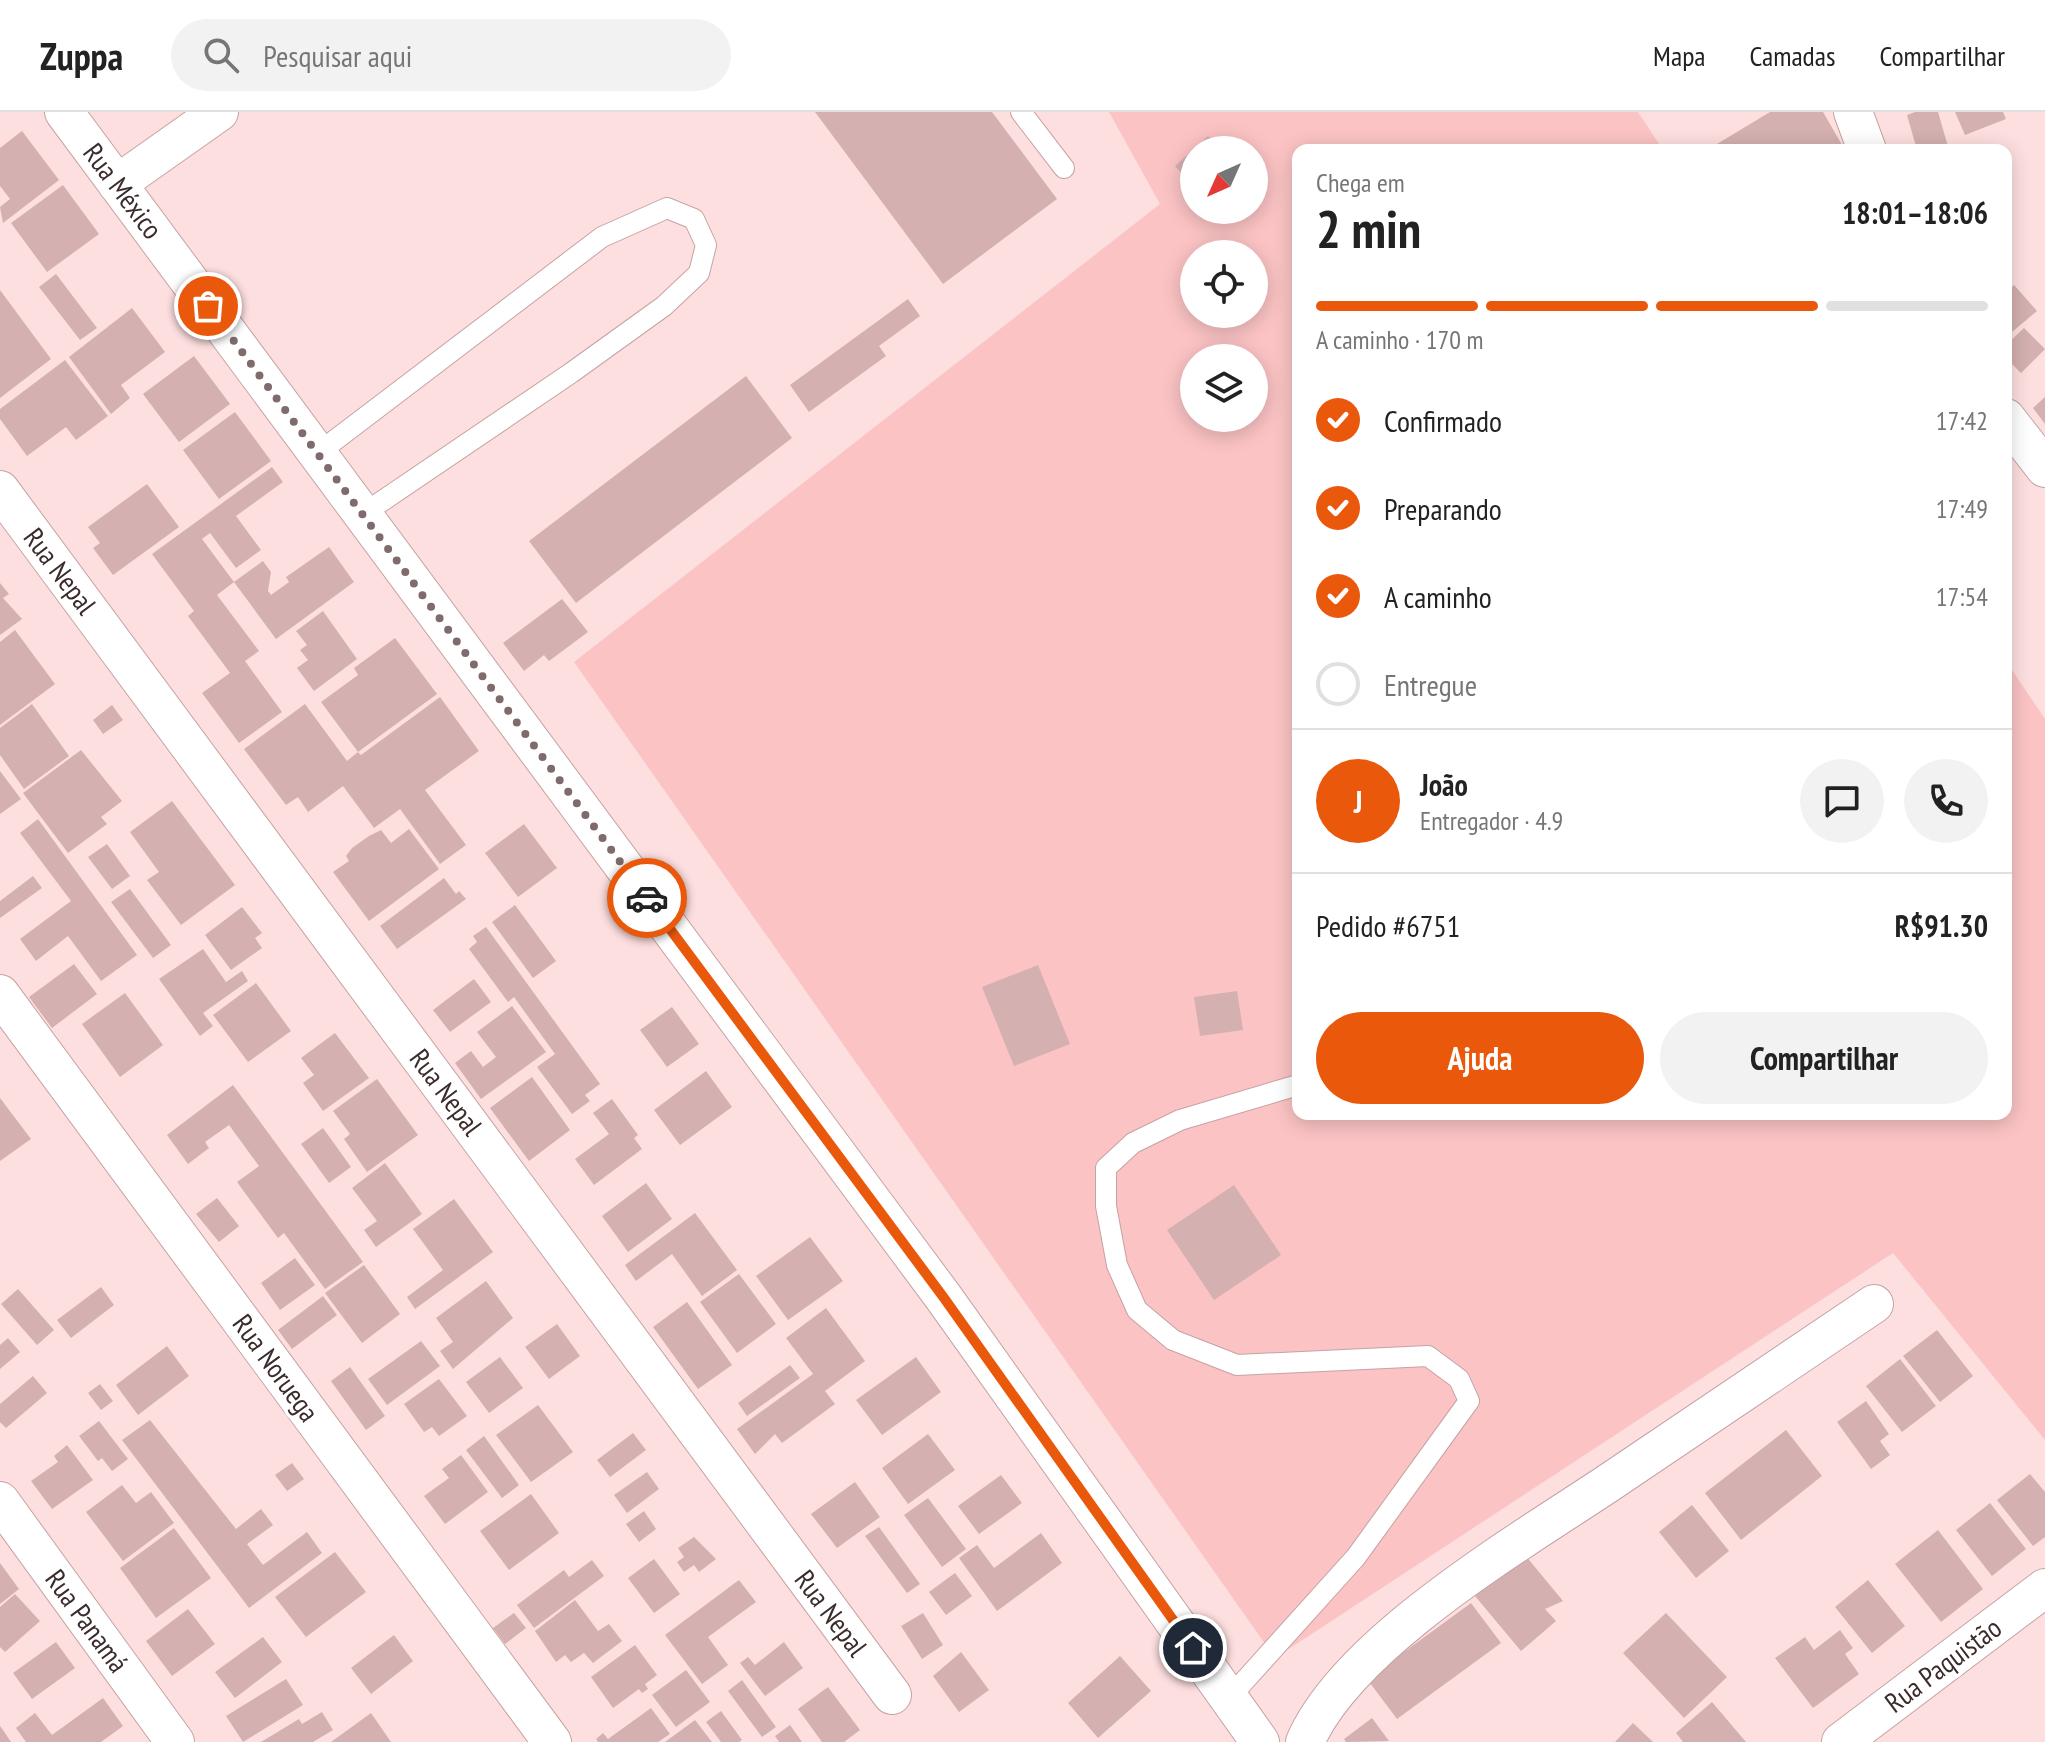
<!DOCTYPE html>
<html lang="pt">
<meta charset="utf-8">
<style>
body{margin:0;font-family:"PT Sans Narrow",sans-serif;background:#f2f2f2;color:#222;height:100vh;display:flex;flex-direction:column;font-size:30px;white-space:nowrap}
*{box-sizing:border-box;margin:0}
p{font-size:26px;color:#767676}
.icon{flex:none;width:44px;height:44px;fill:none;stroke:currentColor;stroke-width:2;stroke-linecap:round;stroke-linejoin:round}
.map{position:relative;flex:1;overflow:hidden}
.details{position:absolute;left:1292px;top:32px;width:720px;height:976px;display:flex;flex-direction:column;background:#fff;border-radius:16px;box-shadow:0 4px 20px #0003}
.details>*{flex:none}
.needle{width:52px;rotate:225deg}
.tools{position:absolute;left:1180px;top:24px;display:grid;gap:16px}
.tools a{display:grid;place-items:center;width:88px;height:88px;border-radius:50%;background:#fff;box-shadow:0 4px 20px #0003;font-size:40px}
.pin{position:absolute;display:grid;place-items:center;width:68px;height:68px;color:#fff;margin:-34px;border:4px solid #fff;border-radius:50%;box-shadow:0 2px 8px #0007}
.courier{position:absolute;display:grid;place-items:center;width:80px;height:80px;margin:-40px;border:6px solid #ea580c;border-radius:50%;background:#fff;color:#222;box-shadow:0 2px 10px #0007}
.head em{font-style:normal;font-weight:800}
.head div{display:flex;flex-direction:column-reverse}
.head{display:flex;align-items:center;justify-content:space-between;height:136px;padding:0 24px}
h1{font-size:52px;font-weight:800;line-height:60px}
.bar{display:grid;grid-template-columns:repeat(4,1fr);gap:12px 8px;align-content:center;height:96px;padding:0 24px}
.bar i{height:10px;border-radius:6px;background:#e0e0e0}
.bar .selected{background:#ea580c}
.bar p{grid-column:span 4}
.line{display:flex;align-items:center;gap:20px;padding:0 24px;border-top:2px solid #e0e0e0}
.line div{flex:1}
.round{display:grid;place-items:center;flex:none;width:84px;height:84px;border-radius:42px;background:#f2f2f2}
ol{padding:0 24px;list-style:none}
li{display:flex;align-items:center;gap:24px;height:88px}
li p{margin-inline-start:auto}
li .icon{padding:8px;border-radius:50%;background:#ea580c;color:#fff;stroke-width:4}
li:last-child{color:#767676}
li i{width:44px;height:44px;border:4px solid #e0e0e0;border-radius:50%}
.button{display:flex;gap:16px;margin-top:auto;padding:16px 24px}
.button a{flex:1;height:92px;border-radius:48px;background:#ea580c;color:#fff;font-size:32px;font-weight:800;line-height:92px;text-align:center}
.button a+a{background:#f2f2f2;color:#222}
header{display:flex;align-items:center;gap:48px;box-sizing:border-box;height:112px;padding:0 40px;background:#fff;border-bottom:2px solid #e0e0e0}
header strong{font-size:38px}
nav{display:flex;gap:44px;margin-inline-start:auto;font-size:28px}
.search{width:560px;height:72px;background:#f2f2f2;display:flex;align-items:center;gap:20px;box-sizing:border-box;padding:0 28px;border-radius:44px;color:#767676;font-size:30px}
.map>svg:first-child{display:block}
.green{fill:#fbc3c4;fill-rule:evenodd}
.building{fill:#d4b0b0}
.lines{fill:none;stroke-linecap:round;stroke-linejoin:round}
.service-casing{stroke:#c6a2a3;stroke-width:22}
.minor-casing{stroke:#c6a2a3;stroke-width:40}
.service{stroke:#fff;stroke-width:20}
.minor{stroke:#fff;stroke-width:38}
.done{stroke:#7f6b6b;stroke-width:8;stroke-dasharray:0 14.4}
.route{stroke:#ea580c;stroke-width:10}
.labels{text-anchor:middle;stroke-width:7;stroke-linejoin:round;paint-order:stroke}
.street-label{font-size:28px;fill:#3a2c2c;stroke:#fff}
</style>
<header>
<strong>Zuppa</strong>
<div class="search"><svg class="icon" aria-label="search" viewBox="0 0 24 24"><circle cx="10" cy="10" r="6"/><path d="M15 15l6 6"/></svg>Pesquisar aqui</div>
<nav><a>Mapa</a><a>Camadas</a><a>Compartilhar</a></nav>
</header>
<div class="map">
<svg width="2045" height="1630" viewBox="0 0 2045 1630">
<rect width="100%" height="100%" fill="#fedfdf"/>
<!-- green -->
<path class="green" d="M1109 0H1638L1663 38H1298V1002H2006V549L2045 607V1328L1893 1141 1275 1546 574 550 1160 92ZM1194 38H1254V98H1194ZM1194 142H1254V202H1194ZM1194 246H1254V306H1194Z"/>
<!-- building -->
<path class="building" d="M815 0H992L1057 87 943 172Z
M1770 0H1823L1845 38H1707Z
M1915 0H1938L1949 38H1917L1907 3Z
M1955 0H2003L2006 7 1965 23Z
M22 19 59 68 3 111 0 95 10 87 0 74V36Z
M1208 24 1221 38H1194V76L1175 54Z
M63 73 99 122 47 160 11 111Z
M56 162 97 216 80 228 39 175Z
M2014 173 2037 199 2006 225V180Z
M0 178 51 247 0 286Z
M908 187 920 204 879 234 886 244 809 300 790 273Z
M132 196 165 240 121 273 130 286 111 302 69 245Z
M2024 216 2045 237 2021 261 2006 246V233Z
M194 244 230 292 179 330 143 282Z
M65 248 108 304 76 328 66 315 27 344 0 307V297Z
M746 264 792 326 576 491 529 429Z
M2045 285V312L2033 296Z
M235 300 271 349 219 387 183 338Z
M272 355 283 370 236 404 261 438 236 456 210 421 202 427 234 470 263 449 271 460 268 479 271 483 289 470 286 465 329 435 354 470 276 527 234 470 217 483 259 539 245 549 282 600 239 631 202 581 230 561 188 504 194 499 152 442Z
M147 372 179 415 113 463 93 436 100 431 88 415Z
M0 471 9 482 3 486 22 507 0 523Z
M562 487 588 520 549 549 544 543 524 559 503 531Z
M323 499 357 547 314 579 297 556 308 548 300 538 307 533 296 519Z
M15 518 55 572 0 613V530Z
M395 526 437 582 358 640 361 643 440 585 479 639 425 678 466 733 440 752 400 697 374 716 343 674 308 700 298 685 286 693 244 637 305 592 347 649 358 640 321 590 358 563 354 556Z
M32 592 69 644 24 677 0 643V616Z
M112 593 123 608 103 622 93 608Z
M81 638 122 689 101 705 107 712 68 741 23 681Z
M0 659 21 687 0 702Z
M172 689 235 773 181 813 147 768 159 760 130 720Z
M38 707 137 843 101 869 68 824 36 849 20 827 71 789 20 721Z
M524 712 557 756 518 785 485 741Z
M409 717 439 757 369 809 333 760 349 749 346 744 352 736 369 724 381 718 391 731Z
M107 732 130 764 112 777 88 745Z
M33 764 42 776 0 806V789Z
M444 766 456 782 459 779 466 787 397 837 380 814Z
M130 777 171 833 153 846 111 790Z
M515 793 556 849 533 866 492 810Z
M242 795 262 821 255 826 262 836 231 858 205 823Z
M486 815 600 972 585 983 590 989 572 1002 537 955 555 942 514 885 508 890 469 837 477 830 473 824Z
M203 837 226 870 242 859 248 869 203 901 213 914 200 924 159 867Z
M74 852 97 882 52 916 29 885Z
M1038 853 1070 932 1014 954 982 875Z
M474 867 491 890 450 920 433 898Z
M256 871 291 919 248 950 213 903Z
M1237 879 1243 918 1200 924 1194 885Z
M125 881 163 933 120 965 82 912Z
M512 894 546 940 481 987 455 951 471 939 483 955 496 945 477 920Z
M672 895 699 932 667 955 640 918Z
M335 921 369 966 323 999 303 971 314 963 301 946Z
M706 959 732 995 680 1033 654 998Z
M532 965 570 1018 529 1049 490 996Z
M377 967 418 1023 367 1060 344 1027 350 1022 333 999Z
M233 973 363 1150 325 1177 284 1121 278 1126 237 1070 259 1054 229 1013 205 1030 209 1036 188 1052 167 1023Z
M0 986 31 1027 0 1049Z
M612 987 638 1023 634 1026 642 1037 594 1073 575 1047 609 1022 593 1001Z
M323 1016 351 1055 329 1071 301 1032Z
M385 1051 422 1102 376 1135 364 1118 377 1109 352 1076Z
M646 1071 672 1107 628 1140 602 1104Z
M1234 1073 1281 1143 1214 1188 1167 1118Z
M217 1086 239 1114 219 1130 196 1102Z
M454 1087 493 1140 415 1197 407 1185 443 1158 413 1117Z
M695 1101 737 1158 702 1184 672 1142 636 1169 625 1153Z
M810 1125 843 1169 788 1208 756 1164Z
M295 1146 315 1173 280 1198 261 1171Z
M364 1153 400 1202 362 1231 325 1181Z
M739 1162 776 1212 737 1241 700 1190Z
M486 1169 513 1206 453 1257 440 1239 453 1230 436 1206Z
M101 1175 114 1193 71 1226 57 1208Z
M18 1177 54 1218 37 1233 1 1192Z
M323 1184 337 1203 292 1237 278 1218Z
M687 1190 732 1253 698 1277 653 1215Z
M826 1196 865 1249 825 1279 835 1292 782 1331 775 1322 755 1342 737 1317 813 1262 786 1226Z
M557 1212 580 1244 549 1267 525 1235Z
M1937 1218 1973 1264 1940 1290 1903 1244Z
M8 1226 20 1240 0 1257V1233Z
M421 1229 440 1254 387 1293 368 1267Z
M167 1234 189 1264 138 1303 116 1273Z
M500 1245 523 1276 489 1301 466 1270Z
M916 1245 941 1280 882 1323 856 1288Z
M1900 1247 1936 1294 1902 1320 1866 1274Z
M790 1253 800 1266 747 1304 738 1291Z
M350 1255 385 1304 366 1318 331 1269Z
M33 1264 47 1281 6 1316 0 1310V1292Z
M439 1267 467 1304 439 1324 432 1315 424 1320 404 1292Z
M100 1272 113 1289 101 1298 88 1281Z
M1866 1289 1889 1322 1880 1329 1890 1343 1871 1357 1837 1310Z
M538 1293 573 1340 531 1370 496 1323Z
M150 1308 236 1417 261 1397 273 1413 247 1432 263 1453 307 1420 322 1441 249 1496 122 1328Z
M99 1309 128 1347 112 1359 102 1346 98 1349 79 1324Z
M1786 1318 1822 1364 1741 1428 1705 1381Z
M633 1321 646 1338 610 1365 597 1348Z
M928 1322 955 1358 908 1392 882 1356Z
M484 1324 519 1373 502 1386 466 1338Z
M67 1333 93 1368 52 1397 31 1369 58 1350 54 1344Z
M461 1343 488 1380 445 1412 424 1384 449 1366 442 1357Z
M292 1351 304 1367 287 1379 275 1363Z
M647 1360 659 1377 627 1401 614 1383Z
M2030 1362 2045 1380V1425L2033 1434 1997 1388Z
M1001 1363 1022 1391 979 1422 958 1394Z
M855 1370 880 1405 837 1436 811 1402Z
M122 1373 136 1391 151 1380 174 1411 123 1449 86 1400Z
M531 1382 559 1421 509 1458 480 1419Z
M928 1386 966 1437 942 1455 904 1403Z
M1990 1391 2026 1437 1992 1464 1956 1418Z
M1692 1393 1729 1439 1696 1466 1659 1420Z
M644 1399 656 1417 639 1430 626 1412Z
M879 1415 920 1472 907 1481 865 1424Z
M174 1416 211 1466 156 1506 120 1456Z
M1938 1418 1983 1477 1941 1510 1895 1452Z
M1041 1421 1062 1451 997 1499 959 1446 977 1433 994 1456Z
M694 1425 716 1447 699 1460 694 1453 684 1460 677 1450 684 1445 678 1436Z
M335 1440 366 1480 306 1525 275 1485Z
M1525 1443 1563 1489 1545 1497 1556 1509 1521 1539 1475 1484Z
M654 1447 680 1482 654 1501 628 1466Z
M592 1448 604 1464 534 1516 517 1493 564 1458 569 1465Z
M0 1451 19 1477 0 1492Z
M955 1461 972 1484 946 1503 929 1480Z
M739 1468 756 1490 708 1525 728 1553 702 1572 665 1523Z
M1868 1468 1905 1514 1872 1541 1835 1495Z
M15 1482 40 1509 5 1540 0 1535V1495Z
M575 1488 598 1519 609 1512 622 1529 593 1551 584 1541 571 1550 565 1543 556 1550 535 1519Z
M1471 1491 1501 1531 1397 1607 1367 1567Z
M188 1497 215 1532 172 1564 146 1529Z
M514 1501 526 1516 505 1532 493 1516Z
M923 1501 943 1533 922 1547 901 1514Z
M1666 1501 1727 1565 1684 1606 1623 1541Z
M1840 1518 1853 1536 1845 1542 1859 1562 1813 1596 1775 1546 1805 1525 1814 1538Z
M394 1523 413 1549 371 1582 351 1556Z
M263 1525 282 1550 235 1586 215 1560Z
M56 1530 75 1556 32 1587 13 1561Z
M784 1530 803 1556 765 1584 740 1551 748 1545 755 1553Z
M635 1533 657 1563 645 1572 648 1577 642 1581 639 1577 613 1596 591 1565Z
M961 1540 989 1578 959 1600 933 1564Z
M1120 1544 1151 1579 1098 1626 1068 1591Z
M686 1558 710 1590 676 1615 652 1583Z
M286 1567 303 1593 243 1630 226 1604Z
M742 1568 776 1615 762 1625 728 1579Z
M828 1575 860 1618 844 1630H822L798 1597Z
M103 1586 123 1614 101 1630H26L16 1616 35 1601 52 1623Z
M1712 1590 1746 1630H1683L1676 1621Z
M651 1596 670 1622 658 1630H598L596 1627 603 1621 608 1627Z
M721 1599 742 1628 739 1630H721L706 1610Z
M322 1600 333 1618 313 1630H261L299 1607 302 1612Z
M371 1601 391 1630H331Z
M1372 1606 1389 1629 1346 1630 1344 1627Z
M695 1608 712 1630H665Z
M1633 1611 1653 1630H1615Z
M790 1613 802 1630H779L775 1624Z
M0 1614 3 1618 11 1630H0Z"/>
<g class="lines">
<!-- service casing -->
<g class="service-casing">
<path id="service" d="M1021 0 1064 56
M318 341 602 125 667 96 694 107 706 133 699 161 664 194 571 261 363 402
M1229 1586 1356 1445 1469 1289 1459 1267 1428 1244 1237 1253 1173 1228 1137 1198 1117 1153 1106 1094V1056L1133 1031 1180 1008 1298 973"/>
</g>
<!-- minor casing -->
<g class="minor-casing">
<path id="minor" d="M64 0 944 1186 1260 1630
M1853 0 1867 38
M117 72 219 0
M2006 306 2045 356
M0 378 892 1583
M0 882 552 1630
M0 1389 175 1630
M1305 1630C1348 1531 1517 1432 1607 1372 1696 1312 1785 1252 1874 1192
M1841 1630 2045 1476"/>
</g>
<!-- service -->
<use href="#service" class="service"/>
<!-- minor -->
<use href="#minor" class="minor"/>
</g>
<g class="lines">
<!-- done -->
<path class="done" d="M208 194 647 786"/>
<!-- route -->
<path class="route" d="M647 786 944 1186 1193 1536"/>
</g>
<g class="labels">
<!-- street labels -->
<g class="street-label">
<text transform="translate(123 79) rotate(53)" y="10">Rua México</text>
<text transform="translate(60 459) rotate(53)" y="10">Rua Nepal</text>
<text transform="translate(446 980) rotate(53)" y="10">Rua Nepal</text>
<text transform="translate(276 1256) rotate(54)" y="10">Rua Noruega</text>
<text transform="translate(831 1501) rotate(53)" y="10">Rua Nepal</text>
<text transform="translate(87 1509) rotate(54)" y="10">Rua Panamá</text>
<text transform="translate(1943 1553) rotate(-37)" y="10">Rua Paquistão</text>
</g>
</g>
</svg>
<div class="tools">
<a><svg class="needle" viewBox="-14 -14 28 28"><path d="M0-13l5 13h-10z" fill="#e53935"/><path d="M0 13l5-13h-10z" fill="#767676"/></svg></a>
<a><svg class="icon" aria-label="locate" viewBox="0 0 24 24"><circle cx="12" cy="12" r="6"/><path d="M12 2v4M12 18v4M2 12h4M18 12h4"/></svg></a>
<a><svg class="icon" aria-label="layers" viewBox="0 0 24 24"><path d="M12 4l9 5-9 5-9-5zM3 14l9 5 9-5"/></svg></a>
</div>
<div class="pin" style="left:208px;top:194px;background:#ea580c"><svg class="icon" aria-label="bag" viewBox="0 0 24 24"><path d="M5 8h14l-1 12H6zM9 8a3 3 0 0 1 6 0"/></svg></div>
<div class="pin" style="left:1193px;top:1536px;background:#1f2937"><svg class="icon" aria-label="home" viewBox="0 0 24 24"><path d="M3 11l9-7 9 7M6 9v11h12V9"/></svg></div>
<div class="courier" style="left:647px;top:786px"><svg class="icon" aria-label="car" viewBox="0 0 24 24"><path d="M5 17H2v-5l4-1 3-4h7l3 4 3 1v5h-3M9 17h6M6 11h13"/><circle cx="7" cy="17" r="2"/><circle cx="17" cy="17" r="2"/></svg></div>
<section class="details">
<div class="head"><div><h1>2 min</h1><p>Chega em</p></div><em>18:01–18:06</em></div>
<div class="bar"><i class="selected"></i><i class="selected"></i><i class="selected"></i><i></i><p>A caminho · 170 m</p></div>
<ol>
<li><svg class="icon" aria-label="check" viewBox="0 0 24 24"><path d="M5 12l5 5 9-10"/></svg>Confirmado<p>17:42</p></li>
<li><svg class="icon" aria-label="check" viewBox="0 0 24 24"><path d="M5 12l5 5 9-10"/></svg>Preparando<p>17:49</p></li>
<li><svg class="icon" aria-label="check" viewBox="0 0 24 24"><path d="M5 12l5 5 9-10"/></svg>A caminho<p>17:54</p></li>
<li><i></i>Entregue</li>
</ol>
<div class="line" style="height:144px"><b class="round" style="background:#ea580c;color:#fff">J</b><div><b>João</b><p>Entregador · 4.9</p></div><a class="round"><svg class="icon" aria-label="chat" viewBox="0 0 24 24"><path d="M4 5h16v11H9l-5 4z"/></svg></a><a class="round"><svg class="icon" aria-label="phone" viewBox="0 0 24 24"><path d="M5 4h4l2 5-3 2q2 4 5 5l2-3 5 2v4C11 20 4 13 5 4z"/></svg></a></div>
<div class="line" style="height:104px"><div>Pedido #6751</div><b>R$91.30</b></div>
<div class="button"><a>Ajuda</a><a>Compartilhar</a></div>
</section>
</div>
